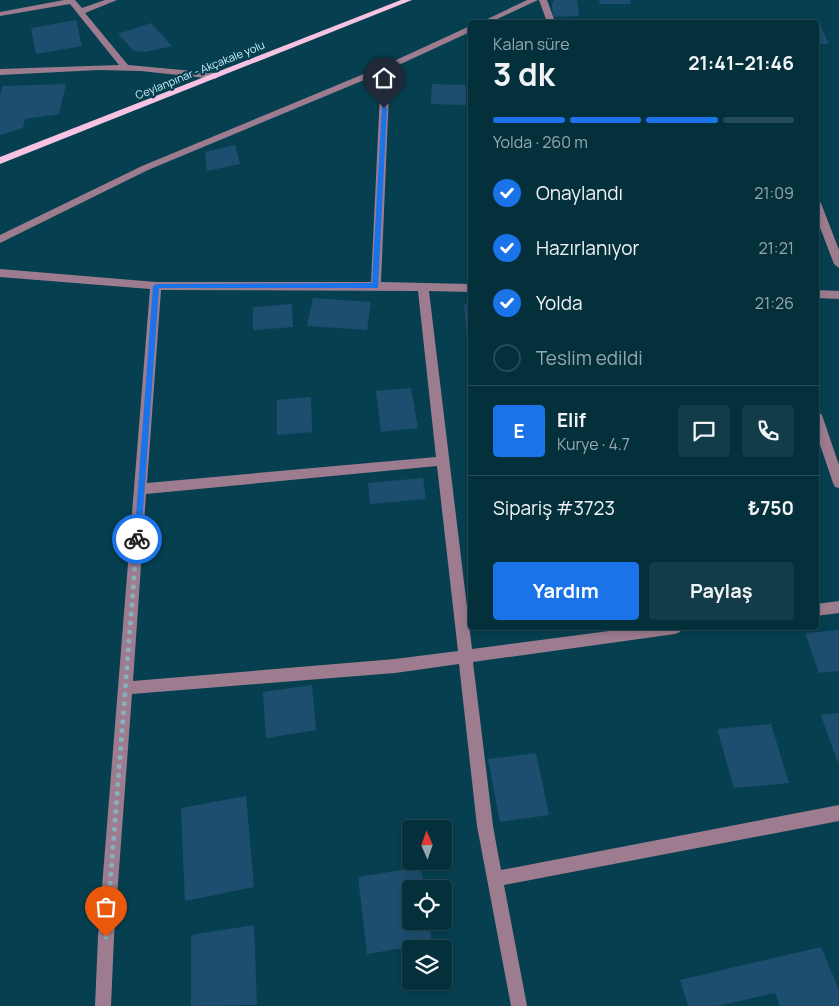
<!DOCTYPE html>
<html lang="tr">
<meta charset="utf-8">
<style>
body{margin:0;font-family:Manrope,sans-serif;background:#123c47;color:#f1f3f6;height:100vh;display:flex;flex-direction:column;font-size:19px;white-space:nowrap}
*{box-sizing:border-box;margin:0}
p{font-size:16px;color:#97a9af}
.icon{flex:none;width:28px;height:28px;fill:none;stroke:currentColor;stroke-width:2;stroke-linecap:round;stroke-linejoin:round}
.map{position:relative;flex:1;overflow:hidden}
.side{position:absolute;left:468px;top:20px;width:351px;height:610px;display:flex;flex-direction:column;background:#04303c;border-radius:5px;box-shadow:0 2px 8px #0003,0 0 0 1px #254b56}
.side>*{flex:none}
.needle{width:32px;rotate:358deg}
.buttons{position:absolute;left:402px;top:820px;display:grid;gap:10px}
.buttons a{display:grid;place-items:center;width:50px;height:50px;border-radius:5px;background:#04303c;box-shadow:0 2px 8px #0003,0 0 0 1px #254b56;font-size:25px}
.pin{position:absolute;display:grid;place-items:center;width:42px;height:42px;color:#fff;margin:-51px -21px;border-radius:50% 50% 50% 0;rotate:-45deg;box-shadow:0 0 5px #0007}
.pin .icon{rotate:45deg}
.courier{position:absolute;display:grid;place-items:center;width:50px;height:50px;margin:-25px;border:4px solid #1a73e8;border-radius:50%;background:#fff;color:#222;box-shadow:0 1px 6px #0007}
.summary em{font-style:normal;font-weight:700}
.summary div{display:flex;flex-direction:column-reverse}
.summary{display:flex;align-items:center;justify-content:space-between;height:85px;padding:0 25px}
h1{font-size:32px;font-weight:700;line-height:38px}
.bar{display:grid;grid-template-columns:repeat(4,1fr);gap:8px 5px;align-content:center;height:60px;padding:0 25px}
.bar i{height:6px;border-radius:4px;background:#254b56}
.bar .active{background:#1a73e8}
.bar p{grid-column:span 4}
.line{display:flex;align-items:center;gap:12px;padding:0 25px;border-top:1px solid #254b56}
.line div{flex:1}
.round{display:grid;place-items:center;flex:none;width:52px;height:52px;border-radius:5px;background:#123c47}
ol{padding:0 25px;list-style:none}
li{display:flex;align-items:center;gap:15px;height:55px}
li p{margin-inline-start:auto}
li .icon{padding:5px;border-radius:50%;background:#1a73e8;color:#fff;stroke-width:4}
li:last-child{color:#97a9af}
li i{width:28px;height:28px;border:2px solid #254b56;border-radius:50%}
.cta{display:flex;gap:10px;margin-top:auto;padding:10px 25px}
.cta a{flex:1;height:58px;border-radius:5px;background:#1a73e8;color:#fff;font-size:20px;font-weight:700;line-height:58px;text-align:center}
.cta a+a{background:#123c47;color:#f1f3f6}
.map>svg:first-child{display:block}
.building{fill:#1e4e6f}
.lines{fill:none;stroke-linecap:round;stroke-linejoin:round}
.minor{fill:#9d7c8f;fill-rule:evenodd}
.major{fill:#f8c3e2;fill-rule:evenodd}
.route{fill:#1a73e8}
.done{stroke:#87b0be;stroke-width:5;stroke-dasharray:0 9}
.labels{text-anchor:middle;stroke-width:4.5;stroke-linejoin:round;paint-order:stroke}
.far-street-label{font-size:11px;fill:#ccedf9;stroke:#064050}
</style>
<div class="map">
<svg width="839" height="1006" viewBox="0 0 839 1006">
<rect width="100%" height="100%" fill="#064050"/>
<!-- building -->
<path class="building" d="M554 0H577L579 16 553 17 552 4Z
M599 0H630L631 4H600Z
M76 20 82 46 36 54 31 28Z
M151 23 172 46 144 52 134 51 118 34Z
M816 24H820L829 44H816Z
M66 84 59 114 25 119 23 128 0 135V95L3 86Z
M432 84 466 85V105L431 104Z
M235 145 240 164 207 171 205 152Z
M313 298 371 302 367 330 307 326Z
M292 304 293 327 253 330V307Z
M464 304H470V337H467Z
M411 388 418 428 381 432 376 391Z
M311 397 312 432 277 435V400Z
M423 478 426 499 370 504 368 483Z
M839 630V671L819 673 805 633Z
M312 685 316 730 266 738 263 692Z
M839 713V766L821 715Z
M771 724 789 783 734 788 717 729Z
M536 753 549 815 500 822 488 759Z
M246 796 254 887 185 901 181 808Z
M421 867 424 889H411V921H429L432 943 367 954 358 877Z
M254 925 257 1005 191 1006V935Z
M821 947 839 990V1006H780L775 993 717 1006H688L680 980Z"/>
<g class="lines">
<!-- minor -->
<path class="minor" d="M64 0H75L82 8 105 0H117L85 13 128 65 215 73 219 76 215 79 141 71 99 70 0 75V69L119 65 70 4 0 16V12Z
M527 0H538L491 22H481Z
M539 0H547L555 22H547Z
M470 26V32L390 69 381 282 470 284V292L429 291 472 649 632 628H682L680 632 675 634 473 662 493 826 501 870 839 805V821L504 885 527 1006H511L477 826 459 664 395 673 132 694 114 937 111 1006H95L98 937 150 289 0 277V269L156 282H371L381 73 148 170 0 243V235L142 166 383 66ZM161 290 418 291 436 457 147 483ZM437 466 458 651 395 659 133 681 146 494Z
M816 200 821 203 839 250V268L834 264 816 217Z
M816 290 839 291V299L816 298Z
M816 410 822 415 839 465V488L835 487 833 483 816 433Z
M839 601V613L816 616V604Z"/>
<!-- major -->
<path class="major" d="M401 0H412L0 164V157Z"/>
</g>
<!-- route -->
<path class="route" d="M382 106 387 108 378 288H159L141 539 137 543 134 542 153 286 156 284 372 283Z"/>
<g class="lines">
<!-- done -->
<path class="done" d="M106 937 137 539"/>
</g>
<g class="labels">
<!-- far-street labels -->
<g class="far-street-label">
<text transform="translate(200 70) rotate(-22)" y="4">Ceylanpınar - Akçakale yolu</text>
</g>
</g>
</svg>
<div class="buttons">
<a><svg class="needle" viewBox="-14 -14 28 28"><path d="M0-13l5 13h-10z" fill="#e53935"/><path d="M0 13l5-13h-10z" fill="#97a9af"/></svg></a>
<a><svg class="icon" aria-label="locate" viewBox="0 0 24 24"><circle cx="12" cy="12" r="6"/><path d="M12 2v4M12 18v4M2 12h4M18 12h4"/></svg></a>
<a><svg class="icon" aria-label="layers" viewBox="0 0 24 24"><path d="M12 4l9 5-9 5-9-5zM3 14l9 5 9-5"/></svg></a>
</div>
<div class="pin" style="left:106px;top:937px;background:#ea580c"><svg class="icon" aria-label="bag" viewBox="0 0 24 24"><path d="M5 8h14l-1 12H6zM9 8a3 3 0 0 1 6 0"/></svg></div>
<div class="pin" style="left:384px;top:108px;background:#1f2937"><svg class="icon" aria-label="home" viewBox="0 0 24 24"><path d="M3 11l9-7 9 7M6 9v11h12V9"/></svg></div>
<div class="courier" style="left:137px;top:539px"><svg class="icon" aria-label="bike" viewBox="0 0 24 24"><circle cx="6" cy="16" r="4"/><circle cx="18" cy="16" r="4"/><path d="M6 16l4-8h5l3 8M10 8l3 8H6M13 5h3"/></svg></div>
<section class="side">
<div class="summary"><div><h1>3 dk</h1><p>Kalan süre</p></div><em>21:41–21:46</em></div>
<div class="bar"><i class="active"></i><i class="active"></i><i class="active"></i><i></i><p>Yolda · 260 m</p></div>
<ol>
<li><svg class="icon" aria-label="check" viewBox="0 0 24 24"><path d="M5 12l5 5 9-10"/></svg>Onaylandı<p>21:09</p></li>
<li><svg class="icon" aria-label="check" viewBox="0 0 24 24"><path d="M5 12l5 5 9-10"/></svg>Hazırlanıyor<p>21:21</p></li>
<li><svg class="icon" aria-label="check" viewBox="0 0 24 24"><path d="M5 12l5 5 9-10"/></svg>Yolda<p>21:26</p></li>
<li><i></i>Teslim edildi</li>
</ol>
<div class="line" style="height:90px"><b class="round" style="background:#1a73e8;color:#fff">E</b><div><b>Elif</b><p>Kurye · 4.7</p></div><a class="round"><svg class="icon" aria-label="chat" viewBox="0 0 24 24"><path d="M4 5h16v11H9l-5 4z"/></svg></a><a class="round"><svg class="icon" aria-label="phone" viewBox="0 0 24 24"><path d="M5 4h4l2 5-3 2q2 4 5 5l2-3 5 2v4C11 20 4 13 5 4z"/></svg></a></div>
<div class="line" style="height:65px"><div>Sipariş #3723</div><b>₺750</b></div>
<div class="cta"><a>Yardım</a><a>Paylaş</a></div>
</section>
</div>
